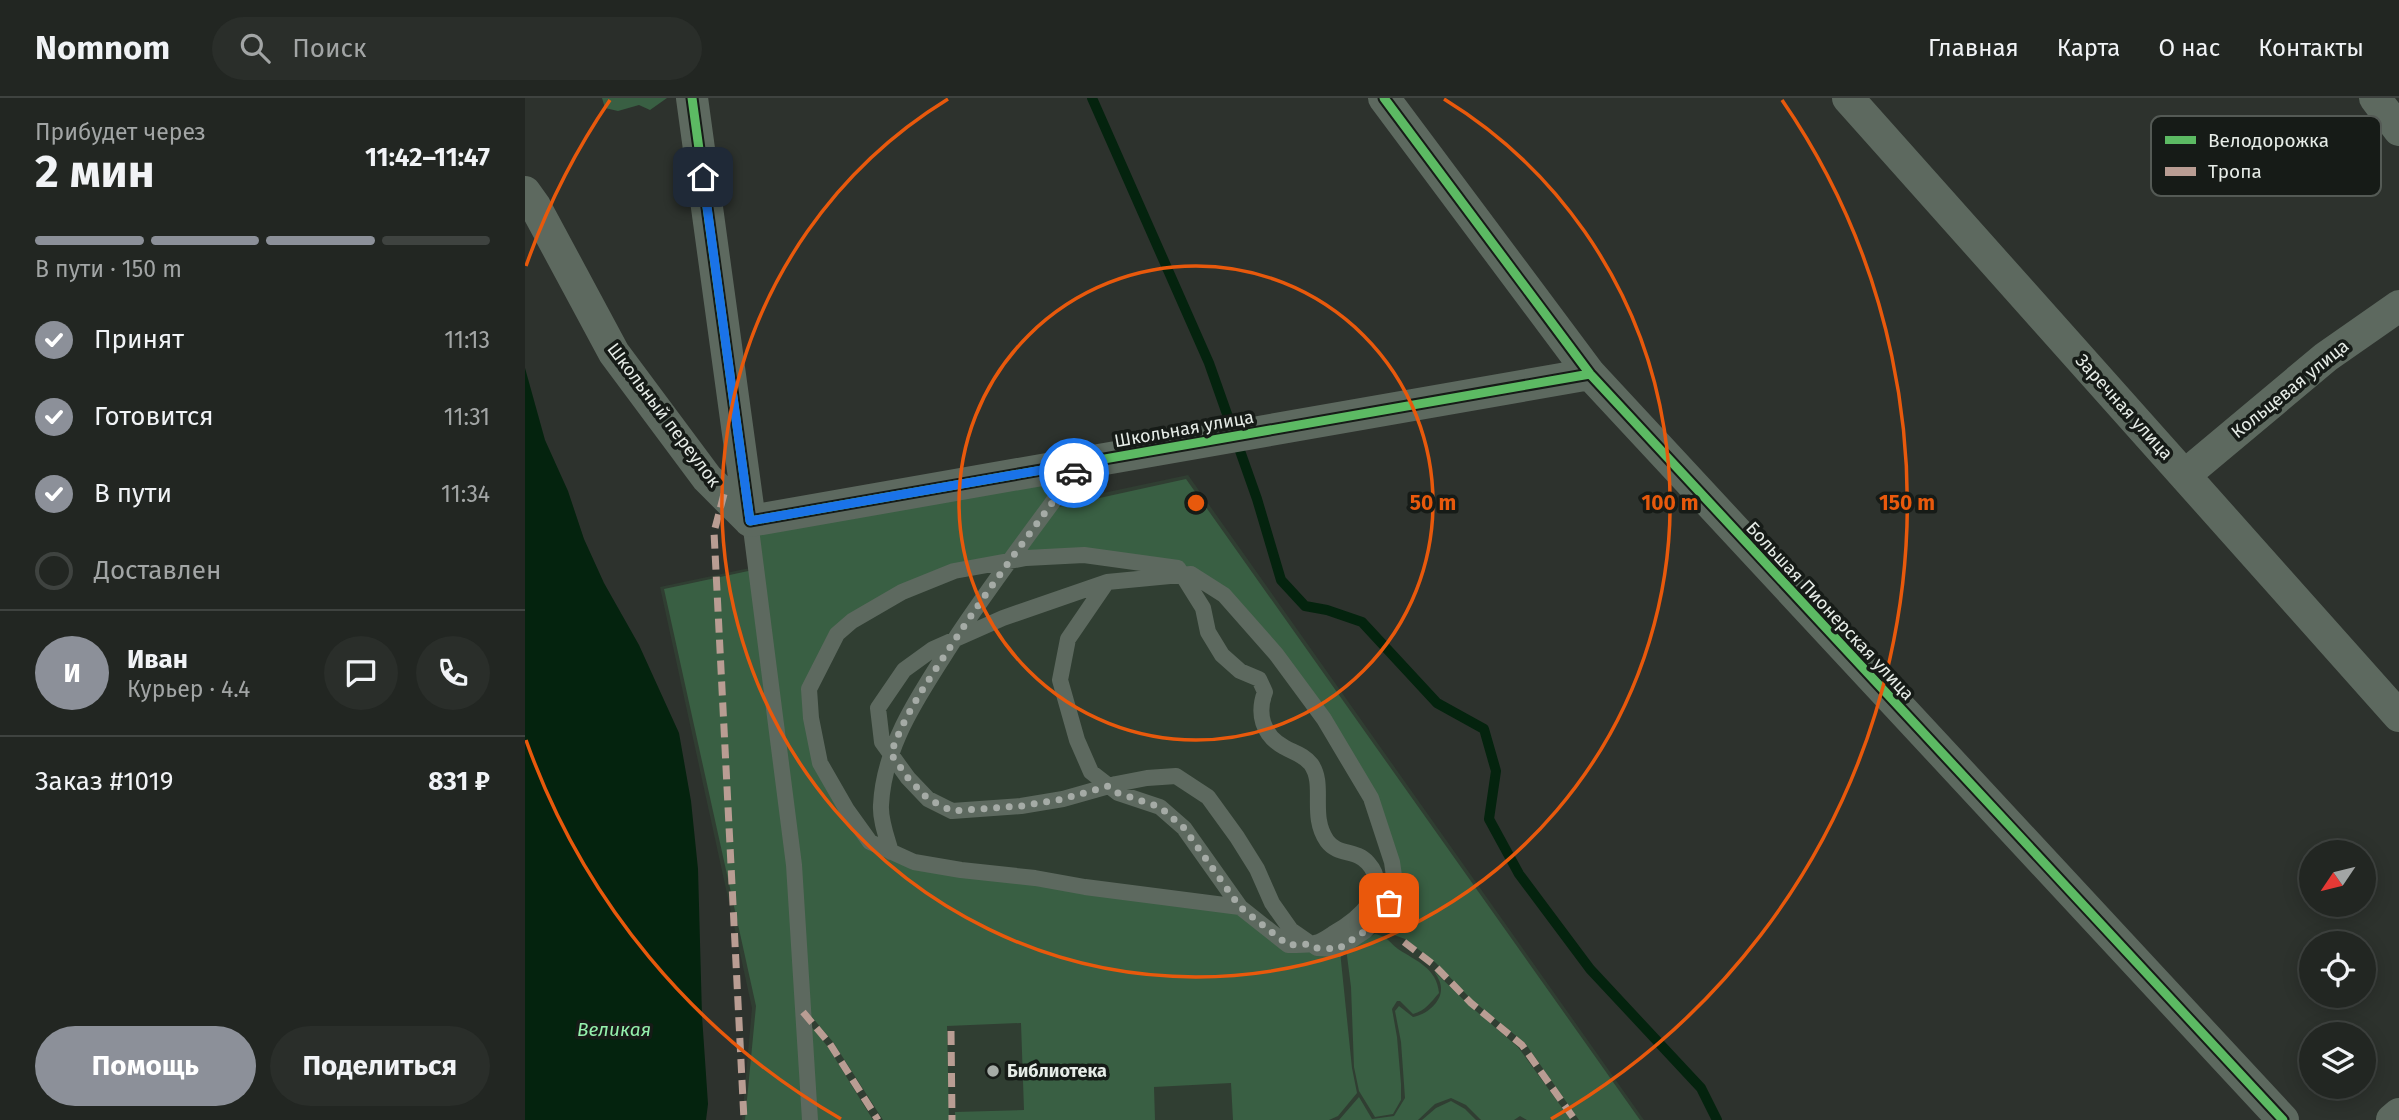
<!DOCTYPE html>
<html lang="ru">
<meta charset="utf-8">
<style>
body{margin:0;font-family:"Fira Sans",sans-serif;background:#2a2e2a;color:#f1f3f6;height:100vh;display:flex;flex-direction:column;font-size:26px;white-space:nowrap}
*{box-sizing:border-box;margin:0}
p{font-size:23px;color:#a2a5a5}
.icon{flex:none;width:38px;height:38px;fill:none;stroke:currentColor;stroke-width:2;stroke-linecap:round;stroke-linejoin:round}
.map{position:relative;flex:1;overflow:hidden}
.drawer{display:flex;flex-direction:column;background:#222622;width:525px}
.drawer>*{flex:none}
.needle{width:46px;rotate:235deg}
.tools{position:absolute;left:1774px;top:742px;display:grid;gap:14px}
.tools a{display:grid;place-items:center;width:77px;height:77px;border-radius:50%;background:#222622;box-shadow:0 4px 18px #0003,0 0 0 2px #3f4340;font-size:35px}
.pin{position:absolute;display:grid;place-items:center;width:60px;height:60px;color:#fff;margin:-30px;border-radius:14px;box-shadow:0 4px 10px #0006}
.courier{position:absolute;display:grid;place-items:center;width:70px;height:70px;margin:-35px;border:5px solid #1a73e8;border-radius:50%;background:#fff;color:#222;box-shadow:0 2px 9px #0007}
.summary em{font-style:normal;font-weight:700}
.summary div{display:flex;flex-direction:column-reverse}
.summary{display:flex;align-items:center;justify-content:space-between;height:119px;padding:0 35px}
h1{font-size:46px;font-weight:700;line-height:52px}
.bar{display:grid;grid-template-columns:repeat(4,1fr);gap:10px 7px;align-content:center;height:84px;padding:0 35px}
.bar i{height:9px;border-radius:5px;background:#3f4340}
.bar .selected{background:#8c9099}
.bar p{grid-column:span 4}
.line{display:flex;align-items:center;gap:18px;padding:0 35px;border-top:2px solid #3f4340}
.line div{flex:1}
.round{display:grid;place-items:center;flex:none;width:74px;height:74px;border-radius:37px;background:#2a2e2a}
ol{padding:0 35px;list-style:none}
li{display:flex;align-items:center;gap:21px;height:77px}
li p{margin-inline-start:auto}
li .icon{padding:7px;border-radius:50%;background:#8c9099;color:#fff;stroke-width:4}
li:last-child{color:#a2a5a5}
li i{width:38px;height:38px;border:4px solid #3f4340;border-radius:50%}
.primary-button{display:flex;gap:14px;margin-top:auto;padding:14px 35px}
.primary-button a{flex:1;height:80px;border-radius:42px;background:#8c9099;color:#fff;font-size:28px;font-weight:700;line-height:80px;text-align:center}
.primary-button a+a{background:#2a2e2a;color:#f1f3f6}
header{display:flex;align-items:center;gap:42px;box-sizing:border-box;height:98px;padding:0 35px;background:#222622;border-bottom:2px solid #3f4340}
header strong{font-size:33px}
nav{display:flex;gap:38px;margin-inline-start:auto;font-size:24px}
.search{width:490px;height:63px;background:#2a2e2a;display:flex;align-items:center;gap:18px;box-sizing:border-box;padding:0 24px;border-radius:38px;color:#a2a5a5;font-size:26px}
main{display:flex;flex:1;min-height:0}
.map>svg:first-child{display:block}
.built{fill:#303e32}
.green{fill:#395f43}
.water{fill:#04230e}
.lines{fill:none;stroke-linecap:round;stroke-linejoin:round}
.stream{stroke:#04230e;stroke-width:10}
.lane{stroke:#5d695f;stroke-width:16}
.street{stroke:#5d695f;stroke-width:32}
.quiet{stroke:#b99d93;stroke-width:7;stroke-dasharray:14 7;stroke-linecap:butt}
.cycleway-casing{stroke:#161b17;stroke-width:13}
.cycleway{stroke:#5cba63;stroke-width:9}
.done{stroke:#a5aba6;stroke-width:7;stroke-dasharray:0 12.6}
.route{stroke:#1a73e8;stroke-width:9}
.ring{fill:none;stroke:#e8590c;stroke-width:3.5}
.poi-dot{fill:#a5aba6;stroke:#161b17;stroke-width:2.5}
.labels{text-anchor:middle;stroke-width:7;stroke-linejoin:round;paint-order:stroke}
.street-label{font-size:18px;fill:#e6ece7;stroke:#161b17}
.poi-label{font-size:18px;font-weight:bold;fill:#e6ece7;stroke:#161b17;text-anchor:start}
.water-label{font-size:19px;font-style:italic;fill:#95f1ad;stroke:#161b17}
.key{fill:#161b17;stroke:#545a55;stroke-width:2}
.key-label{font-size:19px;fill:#e6ece7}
.centre{fill:#e8590c;stroke:#161b17;stroke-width:3.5}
.ring-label{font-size:21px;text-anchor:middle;font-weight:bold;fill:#e8590c;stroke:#161b17;stroke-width:7;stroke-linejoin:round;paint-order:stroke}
</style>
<header>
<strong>Nomnom</strong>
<div class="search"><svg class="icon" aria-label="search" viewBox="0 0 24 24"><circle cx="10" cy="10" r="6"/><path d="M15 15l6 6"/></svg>Поиск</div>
<nav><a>Главная</a><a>Карта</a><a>О нас</a><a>Контакты</a></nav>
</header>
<main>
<section class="drawer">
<div class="summary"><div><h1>2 мин</h1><p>Прибудет через</p></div><em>11:42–11:47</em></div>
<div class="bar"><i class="selected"></i><i class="selected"></i><i class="selected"></i><i></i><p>В пути · 150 m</p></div>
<ol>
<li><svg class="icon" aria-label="check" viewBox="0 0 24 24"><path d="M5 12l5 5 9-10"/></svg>Принят<p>11:13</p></li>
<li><svg class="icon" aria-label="check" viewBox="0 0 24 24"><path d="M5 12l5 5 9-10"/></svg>Готовится<p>11:31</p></li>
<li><svg class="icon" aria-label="check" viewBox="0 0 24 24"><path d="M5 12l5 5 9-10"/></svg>В пути<p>11:34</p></li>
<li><i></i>Доставлен</li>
</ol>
<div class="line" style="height:126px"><b class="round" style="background:#8c9099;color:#fff">И</b><div><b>Иван</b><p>Курьер · 4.4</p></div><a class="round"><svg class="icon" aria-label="chat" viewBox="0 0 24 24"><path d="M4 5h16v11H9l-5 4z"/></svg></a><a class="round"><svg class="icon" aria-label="phone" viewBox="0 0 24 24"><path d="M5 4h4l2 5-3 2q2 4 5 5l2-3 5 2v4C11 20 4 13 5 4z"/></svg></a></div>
<div class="line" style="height:91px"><div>Заказ #1019</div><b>831 ₽</b></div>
<div class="primary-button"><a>Помощь</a><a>Поделиться</a></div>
</section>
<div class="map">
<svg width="1874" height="1022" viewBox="0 0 1874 1022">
<rect width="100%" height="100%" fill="#2d322d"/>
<!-- built -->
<path class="built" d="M663 377 1119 1022H217L227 910 135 489Z"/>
<!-- green -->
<path class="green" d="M77 0H142L125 12 114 7 93 13 80 10Z
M550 370 483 460 428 470 310 533 282 622 318 714 386 767 712 812 731 826 815 853 827 970 832 995 813 1018 804 1022H708L706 985 629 989 630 1022H430V1014L499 1012 496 925 422 928 424 1022H358L308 944 281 912 229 425Z
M661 381 1115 1022H1054L1000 945 948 903 911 865 880 841 848 829 868 804 866 747 752 553 655 468 490 459 529 410Z
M228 472 265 769 282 1022H220L231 908 139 491Z
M850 836C863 839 863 843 873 851 891 863 912 870 914 895 906 904 900 913 888 916L875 903H872L867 911 872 939 876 986V1002L868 1016 850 1019 834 993 829 969 826 889 821 850Z
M909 873 944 907 993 949 1046 1022H1002L995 1018 989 1022H956L941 1007 926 1000 910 1006 893 1022H814L834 999 847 1021 869 1018 880 1000 876 944 870 913 874 908 888 919C901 917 917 904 916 890 916 884 912 878 909 873Z
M285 927 303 949 348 1022H288Z
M926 1003 940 1011 951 1022H897L911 1010Z"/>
<!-- water -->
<path class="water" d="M0 270 20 342 43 393 59 441 79 485 114 547 154 635 166 703 173 771 177 918 183 1006 181 1022H0Z"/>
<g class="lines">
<!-- stream -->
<path class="stream" d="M567 0 684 265 732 401 756 482 780 508 802 512 837 524 912 605 959 631 971 673 964 721 994 776 1065 871 1176 990 1192 1022"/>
<!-- lane -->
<path class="lane" d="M225 423 269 767 285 1022
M559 457 653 470 678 510 683 534 697 557 715 573 734 581 740 594C732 615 737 637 759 649 769 655 778 656 786 666 801 687 784 717 802 743 813 758 831 751 843 765 868 793 832 822 809 835 803 839 796 844 790 845 781 848 771 847 763 847L715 809 560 789 510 780 436 772 389 764 345 744 322 712 295 665 286 620 284 591 312 536 327 523 377 494 429 473 501 460Z
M666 476 699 497 751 556 799 621 846 700 867 764 870 785 864 805 853 819 840 833 813 851 792 850 766 832 747 805 732 771 712 739 683 699 651 678 622 680 591 686 538 701 496 708 427 713 403 701 383 680 357 644 353 610 379 572 408 551 478 520 582 484Z
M582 484 543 541 535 582 552 642 566 674 593 695 635 709 659 730 715 809
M366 754C362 740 355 722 356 707 359 646 396 594 428 544 468 483 512 426 555 367"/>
<!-- street -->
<path class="street" d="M167 0 225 423 1065 276
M859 0 1065 276 1758 1022
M1323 0 1874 618
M1850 0 1874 32
M0 94 10 108 89 255 182 380 225 423
M1660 377 1801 259 1874 208
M1867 1022 1874 1016"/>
<!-- quiet -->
<path class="quiet" d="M199 396 189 434 219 1022
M879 844 909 867 946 905 997 947 1050 1022
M278 914 305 946 353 1022
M426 933 427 1022"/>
<!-- cycleway casing -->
<g class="cycleway-casing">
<path id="cycleway" d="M167 0 225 423 1065 276
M859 0 1065 276 1758 1022"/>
</g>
<!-- cycleway -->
<use href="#cycleway" class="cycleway"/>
</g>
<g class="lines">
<!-- done -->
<path class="done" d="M549 375C506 434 462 492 422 554 401 586 378 619 366 656L383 680 403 701 427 713 496 708 538 701 583 688 593 695 635 709 659 730 715 809 763 847 786 846 792 850 813 851 840 833 864 805"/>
<!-- route -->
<path class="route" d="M178 79 225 423 557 365 549 375"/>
</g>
<!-- distance rings -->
<g class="ring">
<circle cx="671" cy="405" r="237"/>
<path d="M919 1A474 474 0 1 1 423 1"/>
<path d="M316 1021A711 711 0 0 1 1 642M1 168A711 711 0 0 1 85 2M1257 2A711 711 0 0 1 1026 1021"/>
</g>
<!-- markers -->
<circle class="poi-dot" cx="468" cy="973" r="7"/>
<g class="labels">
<!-- street labels -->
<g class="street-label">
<text transform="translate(1765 291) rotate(-39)" y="6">Кольцевая улица</text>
<text transform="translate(1599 309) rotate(48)" y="6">Заречная улица</text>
<text transform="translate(139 317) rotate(53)" y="6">Школьный переулок</text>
<text transform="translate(659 331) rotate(-10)" y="6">Школьная улица</text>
<text transform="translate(1305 513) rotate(47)" y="6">Большая Пионерская улица</text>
</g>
<!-- poi labels -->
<g class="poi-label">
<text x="482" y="979">Библиотека</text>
</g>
<!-- water labels -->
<g class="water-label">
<text x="89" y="938">Великая</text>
</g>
</g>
<!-- legend -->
<rect x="1626" y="18" width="230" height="80" rx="10" class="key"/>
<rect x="1640" y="38" width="31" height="8" fill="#5cba63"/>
<rect x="1640" y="69" width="31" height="9" fill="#b99d93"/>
<g class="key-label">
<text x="1683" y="49">Велодорожка</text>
<text x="1683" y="80">Тропа</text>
</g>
<circle cx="671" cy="405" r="10" class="centre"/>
<g class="ring-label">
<text x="908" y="412">50 m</text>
<text x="1145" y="412">100 m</text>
<text x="1382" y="412">150 m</text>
</g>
</svg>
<div class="tools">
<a><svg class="needle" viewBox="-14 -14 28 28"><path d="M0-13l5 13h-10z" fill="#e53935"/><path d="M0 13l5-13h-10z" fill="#a2a5a5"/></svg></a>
<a><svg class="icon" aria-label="locate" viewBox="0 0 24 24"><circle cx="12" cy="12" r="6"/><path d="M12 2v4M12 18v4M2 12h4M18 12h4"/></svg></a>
<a><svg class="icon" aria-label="layers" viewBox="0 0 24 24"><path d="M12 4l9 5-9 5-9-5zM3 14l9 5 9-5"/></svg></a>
</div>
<div class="pin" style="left:864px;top:805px;background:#ea580c"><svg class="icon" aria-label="bag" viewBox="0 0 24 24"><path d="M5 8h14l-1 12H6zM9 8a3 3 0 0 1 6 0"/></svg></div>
<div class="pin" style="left:178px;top:79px;background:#1f2937"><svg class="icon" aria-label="home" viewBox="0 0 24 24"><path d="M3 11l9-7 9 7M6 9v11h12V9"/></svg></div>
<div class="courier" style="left:549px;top:375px"><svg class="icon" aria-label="car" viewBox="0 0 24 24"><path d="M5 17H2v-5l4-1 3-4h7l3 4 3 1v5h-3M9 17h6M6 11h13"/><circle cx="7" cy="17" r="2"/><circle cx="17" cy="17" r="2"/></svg></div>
</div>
</main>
